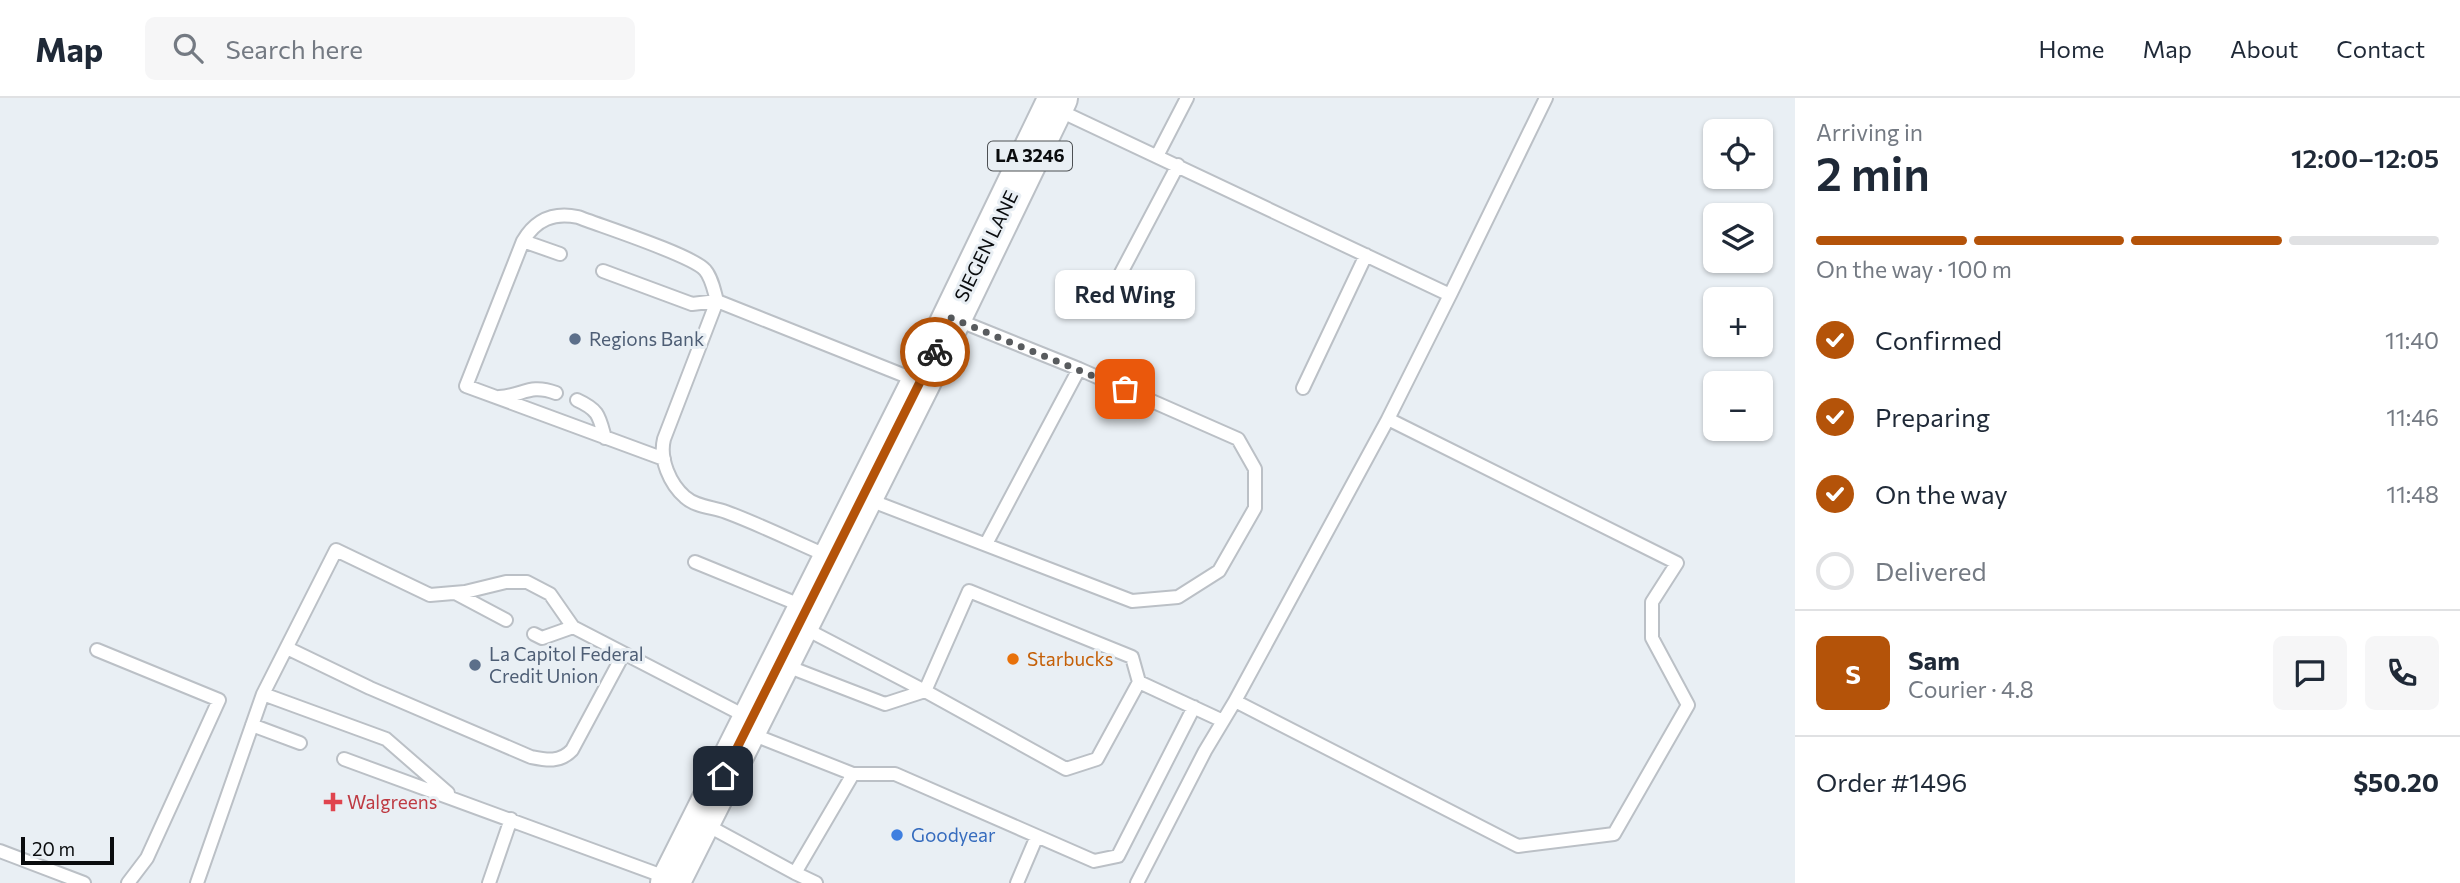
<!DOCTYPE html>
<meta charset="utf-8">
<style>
body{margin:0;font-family:Commissioner,sans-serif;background:#f6f6f7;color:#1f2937;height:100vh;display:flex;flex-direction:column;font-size:26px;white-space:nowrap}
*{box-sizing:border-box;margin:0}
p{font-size:23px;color:#747a83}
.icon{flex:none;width:38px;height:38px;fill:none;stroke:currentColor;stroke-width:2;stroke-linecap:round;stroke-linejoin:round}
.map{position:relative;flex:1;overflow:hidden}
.sheet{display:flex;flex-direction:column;background:#fff;width:665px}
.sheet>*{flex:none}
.fabs{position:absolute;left:1703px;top:21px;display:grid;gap:14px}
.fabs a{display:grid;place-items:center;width:70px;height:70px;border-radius:10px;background:#fff;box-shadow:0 2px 5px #0004;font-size:35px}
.scale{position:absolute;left:21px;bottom:18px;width:93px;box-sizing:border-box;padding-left:7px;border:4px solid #0a0c0e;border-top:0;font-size:19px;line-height:24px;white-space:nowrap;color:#0a0c0e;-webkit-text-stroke:5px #e9eff4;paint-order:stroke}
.pin{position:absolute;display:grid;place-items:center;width:60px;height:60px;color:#fff;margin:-30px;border-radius:14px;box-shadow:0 4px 10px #0006}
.courier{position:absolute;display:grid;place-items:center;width:70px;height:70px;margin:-35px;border:5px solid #b45309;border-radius:50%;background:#fff;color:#222;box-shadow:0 2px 9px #0007}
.bubble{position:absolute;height:49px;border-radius:10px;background:#fff;box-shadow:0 2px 5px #0004;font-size:23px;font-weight:600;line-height:49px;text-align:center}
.headline em{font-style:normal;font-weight:600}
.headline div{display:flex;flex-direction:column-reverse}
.headline{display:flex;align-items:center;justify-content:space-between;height:119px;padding:0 21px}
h1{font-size:46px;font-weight:600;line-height:52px}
.bar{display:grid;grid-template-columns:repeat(4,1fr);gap:10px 7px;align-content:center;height:84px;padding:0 21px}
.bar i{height:9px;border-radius:5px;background:#e0e1e3}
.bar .current{background:#b45309}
.bar p{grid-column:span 4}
.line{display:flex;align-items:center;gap:18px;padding:0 21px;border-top:2px solid #e0e1e3}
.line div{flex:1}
.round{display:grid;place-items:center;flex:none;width:74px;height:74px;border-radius:10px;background:#f6f6f7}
ol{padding:0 21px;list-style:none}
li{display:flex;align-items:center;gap:21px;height:77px}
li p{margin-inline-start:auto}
li .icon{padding:7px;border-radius:50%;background:#b45309;color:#fff;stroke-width:4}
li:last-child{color:#747a83}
li i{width:38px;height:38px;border:4px solid #e0e1e3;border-radius:50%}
header{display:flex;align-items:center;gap:42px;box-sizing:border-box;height:98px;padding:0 35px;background:#fff;border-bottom:2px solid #e0e1e3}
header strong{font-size:33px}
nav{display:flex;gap:38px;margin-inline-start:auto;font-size:24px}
.search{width:490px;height:63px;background:#f6f6f7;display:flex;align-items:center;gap:18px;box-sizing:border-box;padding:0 24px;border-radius:10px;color:#747a83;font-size:26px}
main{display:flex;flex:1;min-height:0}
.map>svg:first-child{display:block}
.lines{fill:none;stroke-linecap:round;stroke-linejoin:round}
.service-casing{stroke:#bbc0c6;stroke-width:16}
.primary-casing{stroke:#bbc0c6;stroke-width:42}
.service{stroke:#fff;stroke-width:12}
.primary{stroke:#fff;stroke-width:38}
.done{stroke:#585b5e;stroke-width:7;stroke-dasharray:0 12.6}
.route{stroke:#b45309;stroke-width:9}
.service-dot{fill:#5c6f8a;stroke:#e9eff4;stroke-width:2.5}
.food-dot{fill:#e8710a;stroke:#e9eff4;stroke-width:2.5}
.health-dot{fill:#e0444e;stroke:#e9eff4;stroke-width:2.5}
.shop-dot{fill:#3f7fe0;stroke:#e9eff4;stroke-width:2.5}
.labels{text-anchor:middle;stroke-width:6;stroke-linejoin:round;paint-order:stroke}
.shield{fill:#e9eff4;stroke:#4d5053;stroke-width:2}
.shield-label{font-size:18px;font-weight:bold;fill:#0a0c0e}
.street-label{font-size:19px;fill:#0a0c0e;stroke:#e9eff4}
.service-label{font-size:19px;fill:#4e5e75;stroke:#e9eff4;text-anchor:start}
.food-label{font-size:19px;fill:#c56008;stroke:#e9eff4;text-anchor:start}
.health-label{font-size:19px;fill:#be3a42;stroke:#e9eff4;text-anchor:start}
.shop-label{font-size:19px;fill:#366cbe;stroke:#e9eff4;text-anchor:start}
</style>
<header>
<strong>Map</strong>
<div class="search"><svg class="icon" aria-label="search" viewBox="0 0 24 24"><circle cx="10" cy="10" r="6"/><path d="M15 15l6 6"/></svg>Search here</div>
<nav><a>Home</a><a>Map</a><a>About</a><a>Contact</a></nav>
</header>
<main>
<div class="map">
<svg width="1795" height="785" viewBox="0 0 1795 785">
<rect width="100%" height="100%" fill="#e9eff4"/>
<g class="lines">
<!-- service casing -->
<g class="service-casing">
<path id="service" d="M1056 11 1450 197 1546 0
M1157 58 1187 0
M523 143 560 156
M603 173 692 206 717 203C714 193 712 180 705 172 692 157 601 128 578 119 554 114 536 121 523 143L466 288 664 361
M1103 209 1178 67
M1303 290 1366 157
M499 299C523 298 529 285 556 295
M577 302C599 312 599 318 605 340
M867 401 1132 503 1178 499 1219 473 1255 410V371L1238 341 1079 271 955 221
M986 446 1079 271
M830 459C795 444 761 427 726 414 713 409 696 409 685 399 670 386 659 361 664 341L717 203 918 283
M695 464 805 509
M457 496 506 522
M534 536 542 540 573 529
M287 550 370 590 531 659C546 662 560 665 572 652L623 557
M97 552 219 602 147 760 128 785
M784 567 885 606 925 593 802 529
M1139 584 1132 559 969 493 925 593 1066 671 1097 661 1139 584 1223 623
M263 596 386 641 448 695
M1235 603 1388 321
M252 627 300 645
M749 635 853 676
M344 661 668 780
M703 725 795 775 853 676H895L1094 763 1118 758 1194 609
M0 753 84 785
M795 775 816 785
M197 785 263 596 336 452 430 497 465 494 506 484H527L550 496 573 529 749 620
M489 785 511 721
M1017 785 1037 738
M1137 785 1205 653 1235 603 1518 748 1614 736 1688 607 1652 540V504L1677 465 1388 321 1450 197"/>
</g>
<!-- primary casing -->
<g class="primary-casing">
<path id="primary" d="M670 785 921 284 1058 0"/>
</g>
<!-- service -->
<use href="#service" class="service"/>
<!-- primary -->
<use href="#primary" class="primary"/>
</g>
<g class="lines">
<!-- done -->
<path class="done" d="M935 254 951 220 1125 291"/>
<!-- route -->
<path class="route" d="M723 678 935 254"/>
</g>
<!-- markers -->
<g class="service-dot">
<circle cx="575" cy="241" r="7"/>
<circle cx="475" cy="567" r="7"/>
</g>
<circle class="food-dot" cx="1013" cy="561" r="7"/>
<path class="health-dot" d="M329.5 693.5h7v7h7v7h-7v7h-7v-7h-7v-7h7z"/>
<circle class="shop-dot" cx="897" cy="737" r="7"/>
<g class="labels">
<!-- shield labels -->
<rect class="shield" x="988" y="43.5" width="84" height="29" rx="5"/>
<g class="shield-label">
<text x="1030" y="64">LA 3246</text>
</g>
<!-- street labels -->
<g class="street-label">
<text transform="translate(986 148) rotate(-64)" y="7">SIEGEN LANE</text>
</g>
<!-- service labels -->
<g class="service-label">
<text x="589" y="248">Regions Bank</text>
<text x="489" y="563">La Capitol Federal<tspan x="489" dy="22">Credit Union</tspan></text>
</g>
<!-- food labels -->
<g class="food-label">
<text x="1027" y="568">Starbucks</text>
</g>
<!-- health labels -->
<g class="health-label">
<text x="347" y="711">Walgreens</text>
</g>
<!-- shop labels -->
<g class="shop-label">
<text x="911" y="744">Goodyear</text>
</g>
</g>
</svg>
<div class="fabs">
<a><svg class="icon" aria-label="locate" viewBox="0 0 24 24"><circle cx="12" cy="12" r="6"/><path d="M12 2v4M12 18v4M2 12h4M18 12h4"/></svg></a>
<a><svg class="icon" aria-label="layers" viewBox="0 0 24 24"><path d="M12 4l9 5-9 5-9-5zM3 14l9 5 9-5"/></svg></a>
<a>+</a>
<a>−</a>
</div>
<div class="scale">20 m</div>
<div class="pin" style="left:1125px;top:291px;background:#ea580c"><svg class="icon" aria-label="bag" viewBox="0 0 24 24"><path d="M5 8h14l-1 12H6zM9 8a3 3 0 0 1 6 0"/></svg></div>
<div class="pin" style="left:723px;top:678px;background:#1f2937"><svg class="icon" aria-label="home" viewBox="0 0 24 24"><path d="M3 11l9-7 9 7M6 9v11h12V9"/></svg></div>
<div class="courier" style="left:935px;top:254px"><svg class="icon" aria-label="bike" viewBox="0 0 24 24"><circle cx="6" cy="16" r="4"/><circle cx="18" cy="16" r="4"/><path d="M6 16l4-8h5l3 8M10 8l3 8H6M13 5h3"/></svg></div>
<div class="bubble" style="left:1055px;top:172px;width:140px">Red Wing</div>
</div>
<section class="sheet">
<div class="headline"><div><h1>2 min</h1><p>Arriving in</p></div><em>12:00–12:05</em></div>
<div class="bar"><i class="current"></i><i class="current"></i><i class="current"></i><i></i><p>On the way · 100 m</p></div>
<ol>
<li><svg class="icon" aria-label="check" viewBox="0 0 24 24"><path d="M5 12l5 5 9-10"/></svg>Confirmed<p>11:40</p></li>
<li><svg class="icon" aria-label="check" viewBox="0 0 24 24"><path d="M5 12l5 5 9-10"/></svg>Preparing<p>11:46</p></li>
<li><svg class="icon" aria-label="check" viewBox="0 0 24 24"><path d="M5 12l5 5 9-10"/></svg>On the way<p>11:48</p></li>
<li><i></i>Delivered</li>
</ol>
<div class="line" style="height:126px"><b class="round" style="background:#b45309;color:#fff">S</b><div><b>Sam</b><p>Courier · 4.8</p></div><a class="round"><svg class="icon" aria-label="chat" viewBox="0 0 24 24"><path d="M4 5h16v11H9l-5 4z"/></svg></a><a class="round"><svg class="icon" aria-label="phone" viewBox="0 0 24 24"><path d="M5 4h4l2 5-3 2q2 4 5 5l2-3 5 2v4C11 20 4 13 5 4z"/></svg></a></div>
<div class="line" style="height:91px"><div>Order #1496</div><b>$50.20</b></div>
</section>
</main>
